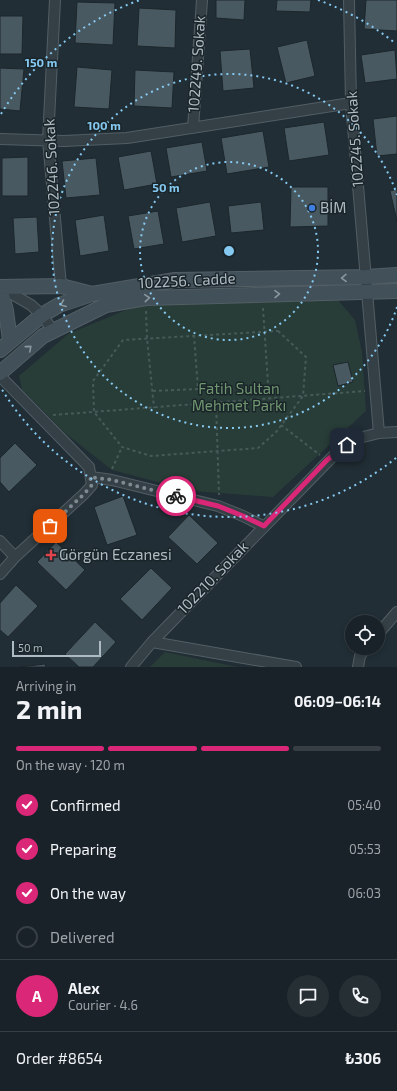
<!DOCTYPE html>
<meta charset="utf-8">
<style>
body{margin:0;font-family:"Exo 2",sans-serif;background:#262f34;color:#f1f3f6;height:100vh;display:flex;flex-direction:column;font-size:15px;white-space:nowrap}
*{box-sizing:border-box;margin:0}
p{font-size:13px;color:#9fa4a8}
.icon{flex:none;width:22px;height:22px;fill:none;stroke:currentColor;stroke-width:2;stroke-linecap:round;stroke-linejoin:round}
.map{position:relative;height:667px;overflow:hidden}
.details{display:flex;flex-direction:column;background:#192228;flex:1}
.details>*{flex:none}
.fabs{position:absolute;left:345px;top:615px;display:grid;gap:8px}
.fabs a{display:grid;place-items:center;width:40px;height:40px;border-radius:50%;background:#192228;box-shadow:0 2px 6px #0003,0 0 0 1px #373f45;font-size:20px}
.scale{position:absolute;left:12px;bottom:10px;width:89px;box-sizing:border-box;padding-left:4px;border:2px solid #aebbc3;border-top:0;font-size:11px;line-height:14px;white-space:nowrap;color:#aebbc3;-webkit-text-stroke:3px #1a252a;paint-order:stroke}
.pin{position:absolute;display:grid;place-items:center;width:34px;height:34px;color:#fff;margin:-17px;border-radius:8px;box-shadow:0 2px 6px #0006}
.courier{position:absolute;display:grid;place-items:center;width:40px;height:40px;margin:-20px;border:3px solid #db2777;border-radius:50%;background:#fff;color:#222;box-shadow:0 1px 5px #0007}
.summary em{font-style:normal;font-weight:700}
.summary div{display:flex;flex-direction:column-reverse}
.summary{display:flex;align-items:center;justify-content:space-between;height:68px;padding:0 16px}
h1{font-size:26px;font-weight:700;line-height:30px}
.bar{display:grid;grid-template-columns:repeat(4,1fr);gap:6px 4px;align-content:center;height:48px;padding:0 16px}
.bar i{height:5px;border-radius:3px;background:#373f45}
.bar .on{background:#db2777}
.bar p{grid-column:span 4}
.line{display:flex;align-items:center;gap:10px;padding:0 16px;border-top:1px solid #373f45}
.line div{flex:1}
.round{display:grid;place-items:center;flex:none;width:42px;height:42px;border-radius:21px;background:#262f34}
ol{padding:0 16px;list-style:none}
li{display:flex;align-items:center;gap:12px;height:44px}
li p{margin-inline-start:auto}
li .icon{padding:4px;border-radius:50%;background:#db2777;color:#fff;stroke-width:4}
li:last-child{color:#9fa4a8}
li i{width:22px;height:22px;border:2px solid #373f45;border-radius:50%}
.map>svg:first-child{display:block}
.green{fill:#293d38}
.building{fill:#495961;stroke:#1c272c}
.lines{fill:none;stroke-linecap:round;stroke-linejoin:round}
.street-casing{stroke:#525e64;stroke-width:12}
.secondary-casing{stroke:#525e64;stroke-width:16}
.path{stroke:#465a58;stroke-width:2;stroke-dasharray:3 3;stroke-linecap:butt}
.street{stroke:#344046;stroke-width:10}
.secondary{stroke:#425059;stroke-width:14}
.oneway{stroke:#88969e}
.done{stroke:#7d8a91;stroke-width:4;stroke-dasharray:0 7.2}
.route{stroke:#db2777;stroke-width:5}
.ring{fill:none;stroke:#85c9f1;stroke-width:2;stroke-dasharray:2 4}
.shop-dot{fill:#3f7fe0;stroke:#1a252a;stroke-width:1.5}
.health-dot{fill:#e0444e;stroke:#1a252a;stroke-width:1.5}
.labels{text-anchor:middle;stroke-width:3;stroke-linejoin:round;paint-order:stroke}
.street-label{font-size:15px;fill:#aebbc3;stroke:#1a252a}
.poi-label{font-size:15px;fill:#aebbc3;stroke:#1a252a;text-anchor:start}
.park-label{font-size:15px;fill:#709670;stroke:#1a252a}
.centre{fill:#85c9f1;stroke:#1a252a;stroke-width:2}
.ring-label{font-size:12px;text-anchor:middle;font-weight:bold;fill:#85c9f1;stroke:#1a252a;stroke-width:3;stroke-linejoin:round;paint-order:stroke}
</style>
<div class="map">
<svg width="397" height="667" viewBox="0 0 397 667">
<rect width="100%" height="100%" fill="#212e35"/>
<!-- green -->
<path class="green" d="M338 300 355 320 362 352 366 411 273 497 192 491 112 470 65 433 22 389 19 376 68 334 138 305Z
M165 652 237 667H150Z"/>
<!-- building -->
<path class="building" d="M216 0H245L244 20 216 18Z
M277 0H311L310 12 276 11Z
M366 0H397V31L364 29Z
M77 2 115 3 113 45 75 43Z
M139 8 176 10 175 48 137 46Z
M0 16H23L22 54H0Z
M307 40 315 76 286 83 277 47Z
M250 49 254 88 223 91 220 51Z
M395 50 397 79 365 83 361 55Z
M77 67 112 70 109 109 74 107Z
M0 68 24 69 20 111 0 109Z
M135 70 174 72 172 108 134 106Z
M397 116V154L377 156 373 119Z
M324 122 329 155 289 161 284 128Z
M263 131 269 167 227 174 221 138Z
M202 142 207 171 171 177 166 148Z
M151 151 157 184 124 190 118 157Z
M28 157V196H2V158Z
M96 158 100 195 66 198 62 161Z
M291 187H328V226L290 227Z
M397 189V221L390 191Z
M210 202 216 236 182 242 176 208Z
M261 202 264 230 231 233 228 206Z
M158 211 164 244 134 249 128 216Z
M104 215 109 251 80 256 75 220Z
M37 217 39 252 15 254 13 218Z
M348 362 353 382 338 386 333 365Z
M15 443 37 465 9 492 0 482V458Z
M123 496 137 535 107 545 94 507Z
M189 515 218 543 197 564 168 537Z
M56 542 85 570 66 590 37 562Z
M151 568 172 588 142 620 120 599Z
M16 585 38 606 8 637 0 630V603Z
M95 622 116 642 93 667H79L65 654Z
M45 664 46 667H20Z"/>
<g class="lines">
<!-- street casing -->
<g class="street-casing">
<path id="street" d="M55 0 48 140 61 286
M349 0 351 103 379 433
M193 128 202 0
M0 139 64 141 127 138 351 103
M0 287 31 305 42 315 53 331
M0 376 89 467 92 485 84 494 15 557 0 574
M91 477 112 480 218 506 243 516 263 526
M0 541 15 557
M378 634 397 612
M152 642 296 667
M131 667 152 642 338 451 355 439 379 433 397 432
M358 667 360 656 366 648"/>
</g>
<!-- secondary casing -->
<g class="secondary-casing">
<path id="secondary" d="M10 340 6 311 0 287 61 286 92 294
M0 350 42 315 59 305 92 294 175 280 366 277 397 275
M0 373 43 336 106 305 146 298 397 291"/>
</g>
<!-- path -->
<path class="path" d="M263 308 269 399
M146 311 147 338 154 408
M278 331 306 357 303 396 277 431 258 448 151 456 122 447 94 412 93 381 123 340Z
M153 391 198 389 194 336
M216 403 219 495
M53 415 365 391
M281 425 320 455
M112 469 122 447"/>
<!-- street -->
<use href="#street" class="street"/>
<!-- secondary -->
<use href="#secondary" class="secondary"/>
</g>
<!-- one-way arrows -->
<defs><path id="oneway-chevron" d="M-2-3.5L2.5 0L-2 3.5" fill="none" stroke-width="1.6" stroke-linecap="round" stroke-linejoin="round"/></defs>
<g class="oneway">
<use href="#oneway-chevron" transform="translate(344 278) rotate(179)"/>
<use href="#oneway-chevron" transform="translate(277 294) rotate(-1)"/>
<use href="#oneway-chevron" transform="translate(147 298) rotate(-5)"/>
<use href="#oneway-chevron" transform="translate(63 304) rotate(158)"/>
<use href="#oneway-chevron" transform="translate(29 348) rotate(-41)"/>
</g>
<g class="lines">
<!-- done -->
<path class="done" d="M50 526 84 494 92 485 90 477 112 480 176 496"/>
<!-- route -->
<path class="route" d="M176 496 218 506 243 516 264 526 327 460 347 445"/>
</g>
<!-- distance rings -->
<g class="ring">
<circle cx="229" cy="251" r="89"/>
<path d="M397 307A177 177 0 1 1 397 195"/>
<path d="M396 458A266 266 0 0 1 1 388M1 114A266 266 0 0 1 140 0M318 0A266 266 0 0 1 396 44"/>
</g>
<!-- markers -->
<circle class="shop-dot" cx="312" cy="208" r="4"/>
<path class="health-dot" d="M49 549h4v4h4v4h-4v4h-4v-4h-4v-4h4z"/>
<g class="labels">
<!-- street labels -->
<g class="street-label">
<text transform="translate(197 64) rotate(-86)" y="5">102249. Sokak</text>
<text transform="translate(355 139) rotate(-94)" y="5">102245. Sokak</text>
<text transform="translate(52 167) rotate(-93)" y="5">102246. Sokak</text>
<text transform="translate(187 281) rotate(-3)" y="5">102256. Cadde</text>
<text transform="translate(213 578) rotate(-46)" y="5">102210. Sokak</text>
</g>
<!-- poi labels -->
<g class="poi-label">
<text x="320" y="213">BİM</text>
<text x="59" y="560">Görgün Eczanesi</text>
</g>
<!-- park labels -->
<g class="park-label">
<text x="239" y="394">Fatih Sultan<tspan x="239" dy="17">Mehmet Parkı</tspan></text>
</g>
</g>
<circle cx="229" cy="251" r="6" class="centre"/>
<g class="ring-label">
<text x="41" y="67">150 m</text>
<text x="104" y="130">100 m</text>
<text x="166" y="192">50 m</text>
</g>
</svg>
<div class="fabs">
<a><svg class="icon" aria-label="locate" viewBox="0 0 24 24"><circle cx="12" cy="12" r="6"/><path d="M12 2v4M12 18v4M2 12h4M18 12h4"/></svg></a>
</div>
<div class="scale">50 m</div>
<div class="pin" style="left:50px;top:526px;background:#ea580c"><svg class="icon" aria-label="bag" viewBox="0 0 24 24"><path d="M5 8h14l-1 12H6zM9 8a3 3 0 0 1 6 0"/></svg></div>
<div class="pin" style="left:347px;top:445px;background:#1f2937"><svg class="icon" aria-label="home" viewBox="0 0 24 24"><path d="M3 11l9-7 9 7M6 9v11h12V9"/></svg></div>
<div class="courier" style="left:176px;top:496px"><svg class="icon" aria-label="bike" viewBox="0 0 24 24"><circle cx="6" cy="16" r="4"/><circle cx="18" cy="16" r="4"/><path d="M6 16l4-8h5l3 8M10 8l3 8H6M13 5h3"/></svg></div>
</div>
<section class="details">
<div class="summary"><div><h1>2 min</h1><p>Arriving in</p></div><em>06:09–06:14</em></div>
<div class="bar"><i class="on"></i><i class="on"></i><i class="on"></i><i></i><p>On the way · 120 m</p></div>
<ol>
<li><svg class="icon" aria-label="check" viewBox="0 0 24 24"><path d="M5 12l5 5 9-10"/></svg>Confirmed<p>05:40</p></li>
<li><svg class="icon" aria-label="check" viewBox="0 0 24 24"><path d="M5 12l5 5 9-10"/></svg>Preparing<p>05:53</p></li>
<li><svg class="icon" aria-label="check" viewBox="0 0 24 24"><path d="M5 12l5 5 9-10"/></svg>On the way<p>06:03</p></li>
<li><i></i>Delivered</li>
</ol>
<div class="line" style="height:72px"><b class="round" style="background:#db2777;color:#fff">A</b><div><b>Alex</b><p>Courier · 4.6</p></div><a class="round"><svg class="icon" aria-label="chat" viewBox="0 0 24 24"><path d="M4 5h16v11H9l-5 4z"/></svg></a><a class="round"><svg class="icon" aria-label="phone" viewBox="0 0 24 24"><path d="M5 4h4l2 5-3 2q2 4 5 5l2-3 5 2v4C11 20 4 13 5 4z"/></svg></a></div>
<div class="line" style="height:52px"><div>Order #8654</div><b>₺306</b></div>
</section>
